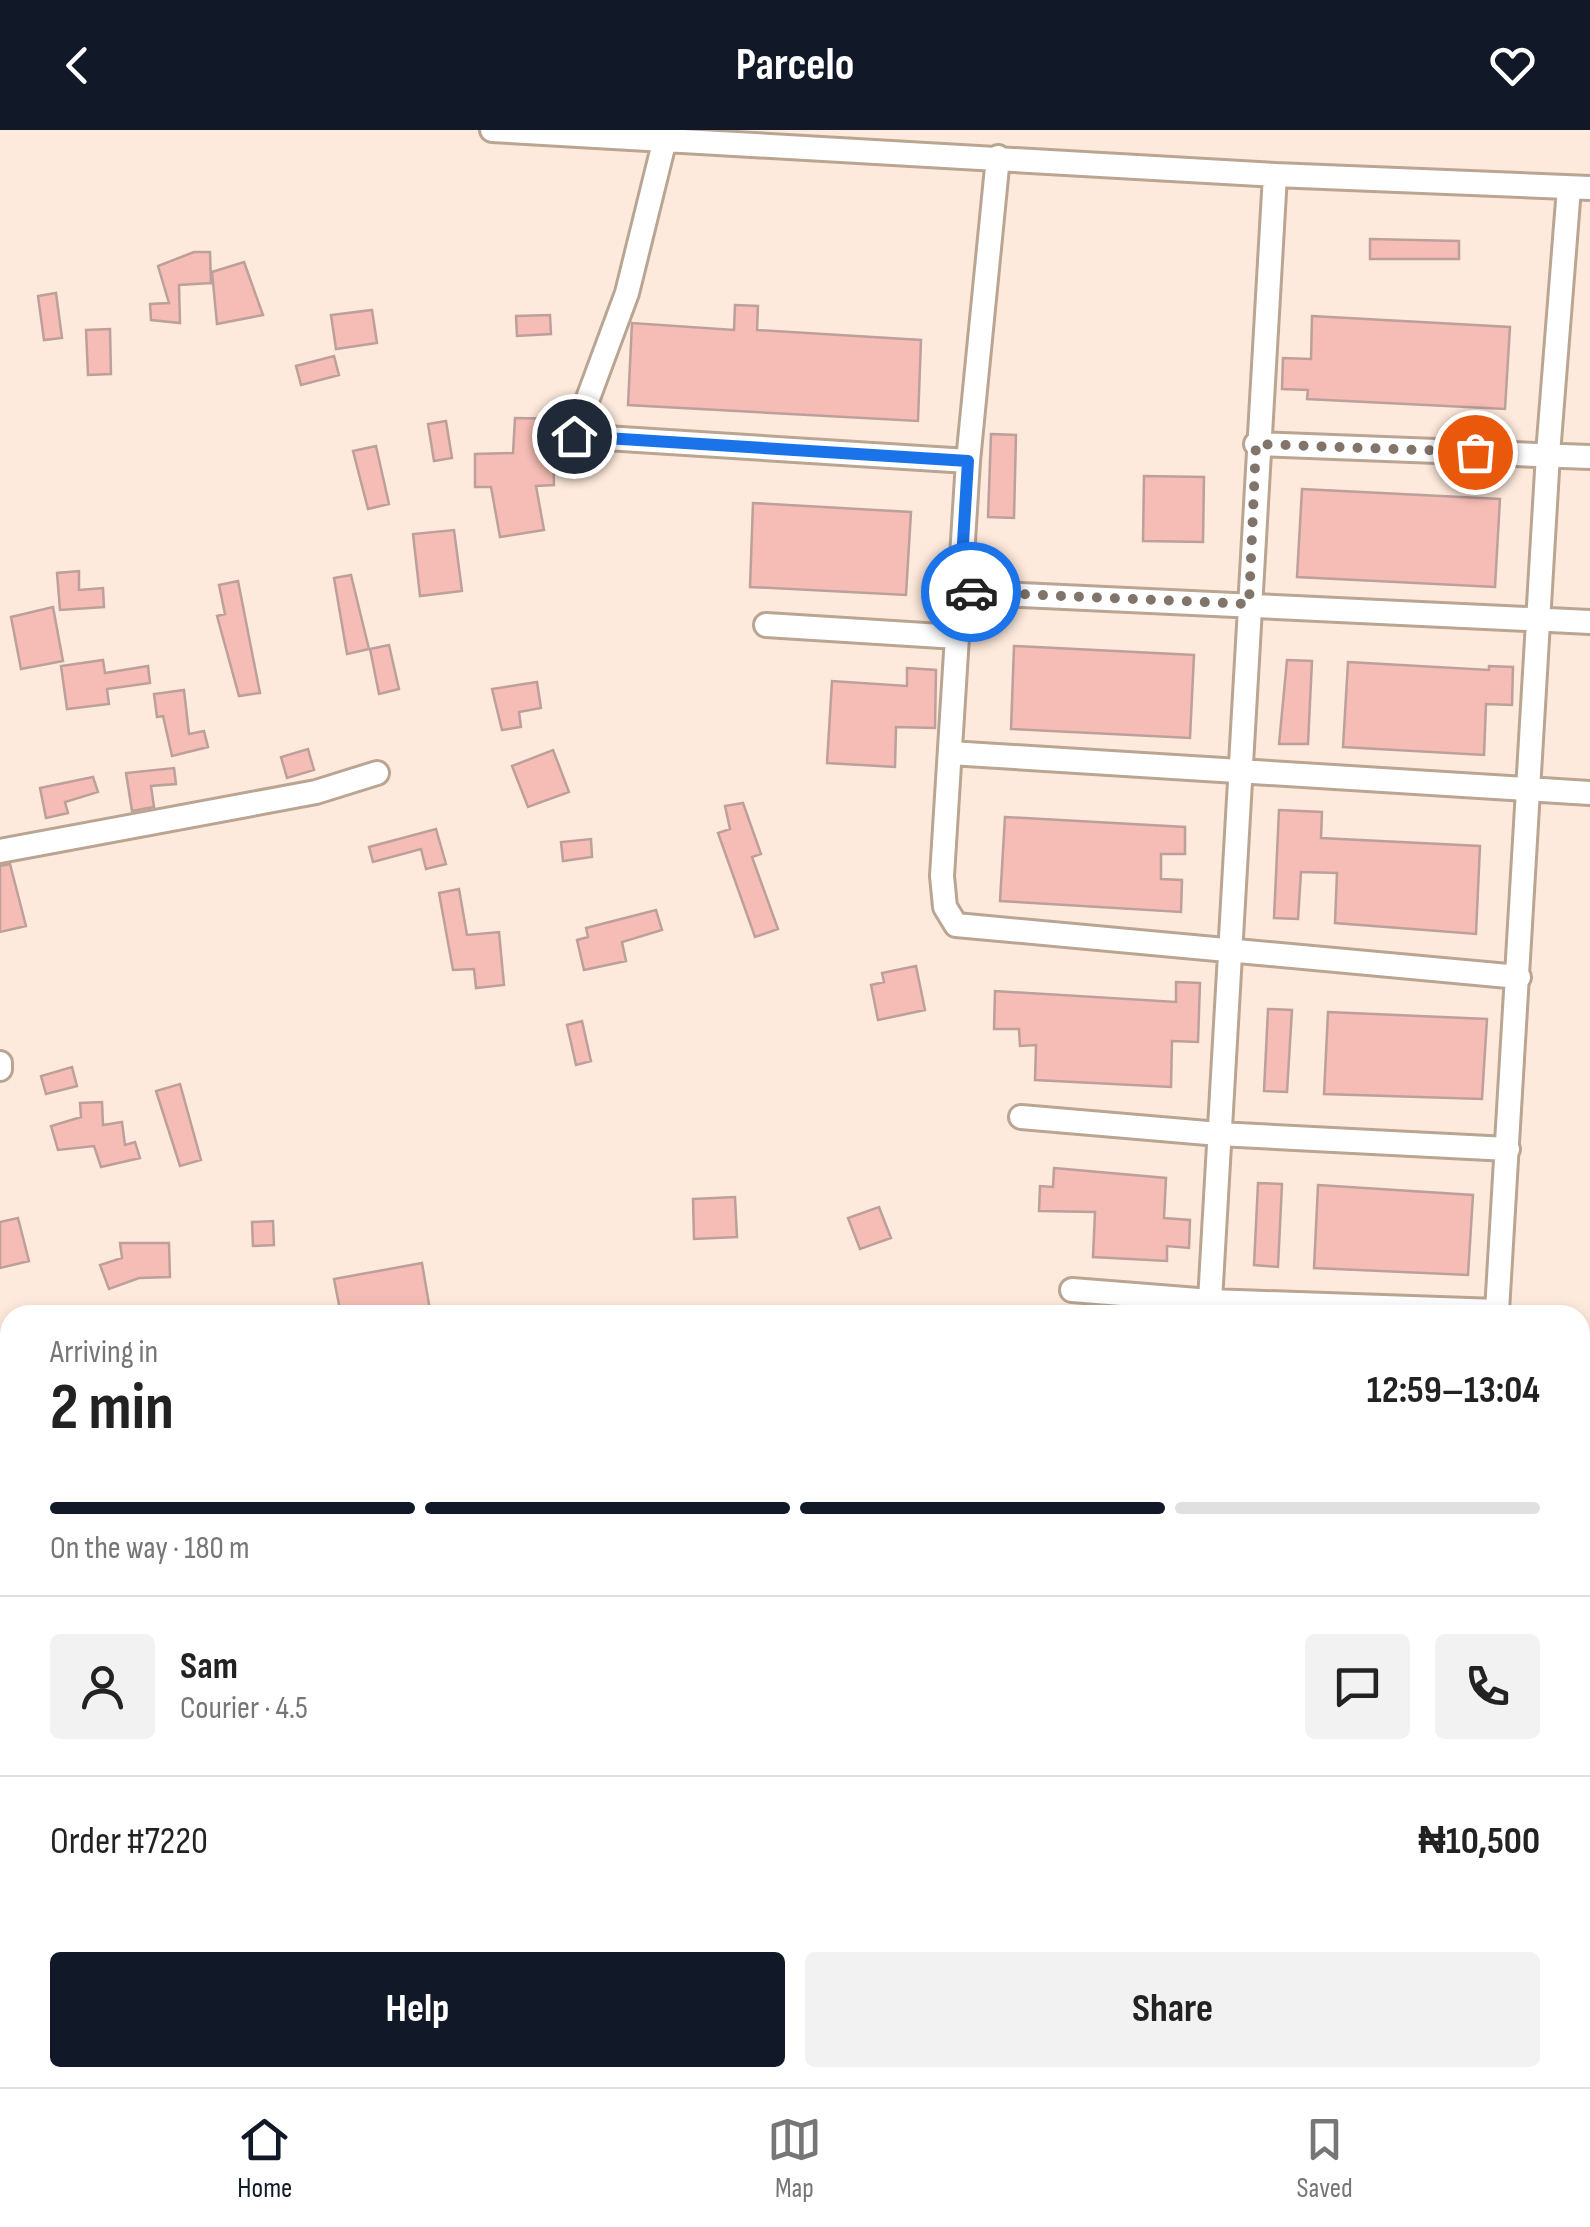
<!DOCTYPE html>
<meta charset="utf-8">
<style>
body{margin:0;font-family:"Sofia Sans Condensed",sans-serif;background:#f2f2f2;color:#222;height:100vh;display:flex;flex-direction:column;font-size:38px;white-space:nowrap}
*{box-sizing:border-box;margin:0}
p{font-size:32px;color:#767676}
.icon{flex:none;width:55px;height:55px;fill:none;stroke:currentColor;stroke-width:2;stroke-linecap:round;stroke-linejoin:round}
.map{position:relative;flex:1;overflow:hidden}
.side{position:absolute;left:0px;top:1175px;width:1590px;height:782px;display:flex;flex-direction:column;background:#fff;border-radius:30px 30px 0 0;box-shadow:0 5px 15px #0003}
.side>*{flex:none}
.pin{position:absolute;display:grid;place-items:center;width:85px;height:85px;color:#fff;margin:-42px;border:5px solid #fff;border-radius:50%;box-shadow:0 2px 10px #0007}
.courier{position:absolute;display:grid;place-items:center;width:100px;height:100px;margin:-50px;border:8px solid #1a73e8;border-radius:50%;background:#fff;color:#222;box-shadow:0 2px 12px #0007}
.head em{font-style:normal;font-weight:700}
.head div{display:flex;flex-direction:column-reverse}
.head{display:flex;align-items:center;justify-content:space-between;height:170px;padding:0 50px}
h1{font-size:65px;font-weight:700;line-height:75px}
.bar{display:grid;grid-template-columns:repeat(4,1fr);gap:15px 10px;align-content:center;height:120px;padding:0 50px}
.bar i{height:12px;border-radius:8px;background:#e0e0e0}
.bar .on{background:#111827}
.bar p{grid-column:span 4}
.line{display:flex;align-items:center;gap:25px;padding:0 50px;border-top:2px solid #e0e0e0}
.line div{flex:1}
.round{display:grid;place-items:center;flex:none;width:105px;height:105px;border-radius:10px;background:#f2f2f2}
.primary-button{display:flex;gap:20px;margin-top:auto;padding:20px 50px}
.primary-button a{flex:1;height:115px;border-radius:10px;background:#111827;color:#fff;font-size:40px;font-weight:700;line-height:115px;text-align:center}
.primary-button a+a{background:#f2f2f2;color:#222}
header{display:flex;justify-content:space-between;align-items:center;height:130px;padding:0 50px;background:#111827;color:#fff;font-size:45px;font-weight:700}
.dock{display:flex;justify-content:space-around;align-items:center;height:140px;border-top:2px solid #e0e0e0;background:#fff;font-size:28px;color:#767676}
.dock a{display:grid;justify-items:center;gap:5px}
.dock .on{color:#111827}
.map>svg:first-child{display:block}
.building{fill:#f5bdb5;stroke:#bd9f9b;stroke-width:2.5}
.lines{fill:none;stroke-linecap:round;stroke-linejoin:round}
.minor-casing{stroke:#baa492;stroke-width:28}
.minor{stroke:#fff;stroke-width:22}
.done{stroke:#81746b;stroke-width:10;stroke-dasharray:0 18}
.route{stroke:#1a73e8;stroke-width:12}
</style>
<header><svg class="icon" aria-label="back" viewBox="0 0 24 24"><path d="M15 5l-7 7 7 7"/></svg>Parcelo<svg class="icon" aria-label="heart" viewBox="0 0 24 24"><path d="M12 20l-8-8c-3-5 5-10 8-4 3-6 11-1 8 4z"/></svg></header>
<div class="map">
<svg width="1590" height="1957" viewBox="0 0 1590 1957">
<rect width="100%" height="100%" fill="#feeadc"/>
<!-- building -->
<path class="building" d="M1370 109 1459 111V129H1370Z
M194 122H210L211 153 179 155 180 193 151 190 150 174 169 173 158 136Z
M244 132 263 185 217 194 212 142Z
M56 163 62 208 44 210 38 166Z
M735 175 758 176 757 200 921 210 918 291 628 275 632 193 734 200Z
M372 180 377 213 336 219 331 185Z
M550 185 551 204 517 206 516 186Z
M1312 186 1510 197 1505 279 1307 269 1308 260 1282 259 1283 228 1311 229Z
M110 199 111 244 88 245 86 200Z
M334 226 339 245 301 255 296 236Z
M515 288 563 289V293L559 307H553L554 355 536 356 544 400 500 407 491 357H475V324L513 323Z
M446 291 452 328 434 331 428 294Z
M991 304 1016 305 1014 388 988 387Z
M376 316 389 374 368 379 353 321Z
M1144 346 1204 347 1203 412 1143 411Z
M1302 359 1500 369 1495 457 1297 447Z
M753 373 911 382 906 465 750 457Z
M454 400 462 461 420 466 413 404Z
M79 441V460L103 458 104 477 60 480 57 443Z
M351 445 369 519 347 524 334 448Z
M238 451 260 563 239 566 217 486 225 484 219 455Z
M53 477 63 531 21 539 11 487Z
M389 515 399 559 379 564 370 519Z
M1014 516 1194 525 1190 608 1011 599Z
M103 530 105 543 148 536 150 553 107 559 109 574 67 579 61 536Z
M1287 530 1312 531 1308 614H1279Z
M1348 532 1489 540V536L1513 537 1512 575 1486 574 1484 625 1343 617Z
M907 538 936 540 935 598 896 597 895 637 827 633 832 551 907 556Z
M537 552 541 578 519 582 521 597 502 600 492 559Z
M184 560 189 604 204 601 208 617 172 626 163 586 157 587 154 564Z
M308 619 314 640 287 648 281 627Z
M553 620 569 662 528 677 512 636Z
M174 638 176 654 151 656 154 677 132 681 126 643Z
M93 647 98 662 65 672 68 683 46 688 40 658Z
M743 673 761 724 752 727 778 799 755 807 718 703 730 699 725 676Z
M1279 680 1322 682 1321 708 1480 716 1476 804 1335 793 1337 743 1301 742 1298 789 1274 788Z
M1005 687 1185 697V724H1161V749L1182 750 1181 782 1000 771Z
M436 699 446 734 426 739 421 719 373 732 369 717Z
M591 709 592 727 563 731 561 712Z
M10 734 26 796 0 802V736Z
M459 759 467 805 499 802 504 855 476 858 474 839 453 840 439 763Z
M656 780 662 800 622 812 626 831 584 840 577 810 588 807 586 798Z
M916 836 925 880 878 890 871 855 884 852 882 843Z
M1176 852 1200 853 1198 912 1172 911 1171 957 1035 950 1036 915 1020 916 1019 899H994L995 861 1176 872Z
M1268 879 1292 880 1287 962 1264 961Z
M1328 882 1487 889 1482 969 1324 964Z
M582 891 591 931 576 935 567 895Z
M72 937 77 956 46 964 41 946Z
M180 954 201 1030 180 1036 156 961Z
M102 972 103 995 122 992 125 1015 135 1012 140 1028 101 1037 94 1016 58 1020 51 996 81 987 80 973Z
M1054 1038 1166 1048 1164 1088 1190 1090 1189 1118 1167 1116V1131L1093 1127 1095 1082 1039 1081 1040 1056 1053 1057Z
M1258 1053 1282 1054 1278 1137 1254 1135Z
M1318 1055 1473 1065 1468 1145 1314 1138Z
M735 1067 737 1107 694 1109 693 1069Z
M879 1077 891 1108 860 1119 848 1088Z
M18 1088 29 1131 0 1138V1092Z
M273 1091 274 1115 253 1116 252 1092Z
M120 1113H169L170 1147 139 1148 109 1159 100 1135 122 1128Z
M422 1133 430 1180 341 1185 334 1149Z"/>
<g class="lines">
<!-- minor casing -->
<g class="minor-casing">
<path id="minor" d="M492 0 1275 45 1590 58
M665 9 627 163 574 306 968 331
M998 27 968 331 942 746 945 777 956 795 1519 847
M1275 45 1210 1171 1497 1181 1548 324 1569 58
M1256 314 1590 327
M960 462 1590 492
M766 495 957 507
M950 623 1590 663
M0 721 316 662 377 643
M0 933V939
M1021 987 1219 1004 1508 1019
M1072 1160 1210 1171
M1580 1885 1590 1878
M1567 1948V1957"/>
</g>
<!-- minor -->
<use href="#minor" class="minor"/>
</g>
<g class="lines">
<!-- done -->
<path class="done" d="M971 462 1249 474 1256 314 1475 322"/>
<!-- route -->
<path class="route" d="M574 306 968 331 960 462H971"/>
</g>
</svg>
<div class="pin" style="left:1475px;top:322px;background:#ea580c"><svg class="icon" aria-label="bag" viewBox="0 0 24 24"><path d="M5 8h14l-1 12H6zM9 8a3 3 0 0 1 6 0"/></svg></div>
<div class="pin" style="left:574px;top:306px;background:#1f2937"><svg class="icon" aria-label="home" viewBox="0 0 24 24"><path d="M3 11l9-7 9 7M6 9v11h12V9"/></svg></div>
<div class="courier" style="left:971px;top:462px"><svg class="icon" aria-label="car" viewBox="0 0 24 24"><path d="M5 17H2v-5l4-1 3-4h7l3 4 3 1v5h-3M9 17h6M6 11h13"/><circle cx="7" cy="17" r="2"/><circle cx="17" cy="17" r="2"/></svg></div>
<section class="side">
<div class="head"><div><h1>2 min</h1><p>Arriving in</p></div><em>12:59–13:04</em></div>
<div class="bar"><i class="on"></i><i class="on"></i><i class="on"></i><i></i><p>On the way · 180 m</p></div>
<div class="line" style="height:180px"><a class="round"><svg class="icon" aria-label="person" viewBox="0 0 24 24"><circle cx="12" cy="8" r="4"/><path d="M4 21q1-7 8-7t8 7"/></svg></a><div><b>Sam</b><p>Courier · 4.5</p></div><a class="round"><svg class="icon" aria-label="chat" viewBox="0 0 24 24"><path d="M4 5h16v11H9l-5 4z"/></svg></a><a class="round"><svg class="icon" aria-label="phone" viewBox="0 0 24 24"><path d="M5 4h4l2 5-3 2q2 4 5 5l2-3 5 2v4C11 20 4 13 5 4z"/></svg></a></div>
<div class="line" style="height:130px"><div>Order #7220</div><b>₦10,500</b></div>
<div class="primary-button"><a>Help</a><a>Share</a></div>
</section>
</div>
<nav class="dock">
<a class="on"><svg class="icon" aria-label="home" viewBox="0 0 24 24"><path d="M3 11l9-7 9 7M6 9v11h12V9"/></svg>Home</a>
<a><svg class="icon" aria-label="map" viewBox="0 0 24 24"><path d="M3 6l6-2 6 2 6-2v14l-6 2-6-2-6 2zM9 4v14M15 6v14"/></svg>Map</a>
<a><svg class="icon" aria-label="saved" viewBox="0 0 24 24"><path d="M7 4h10v16l-5-4-5 4z"/></svg>Saved</a>
</nav>
